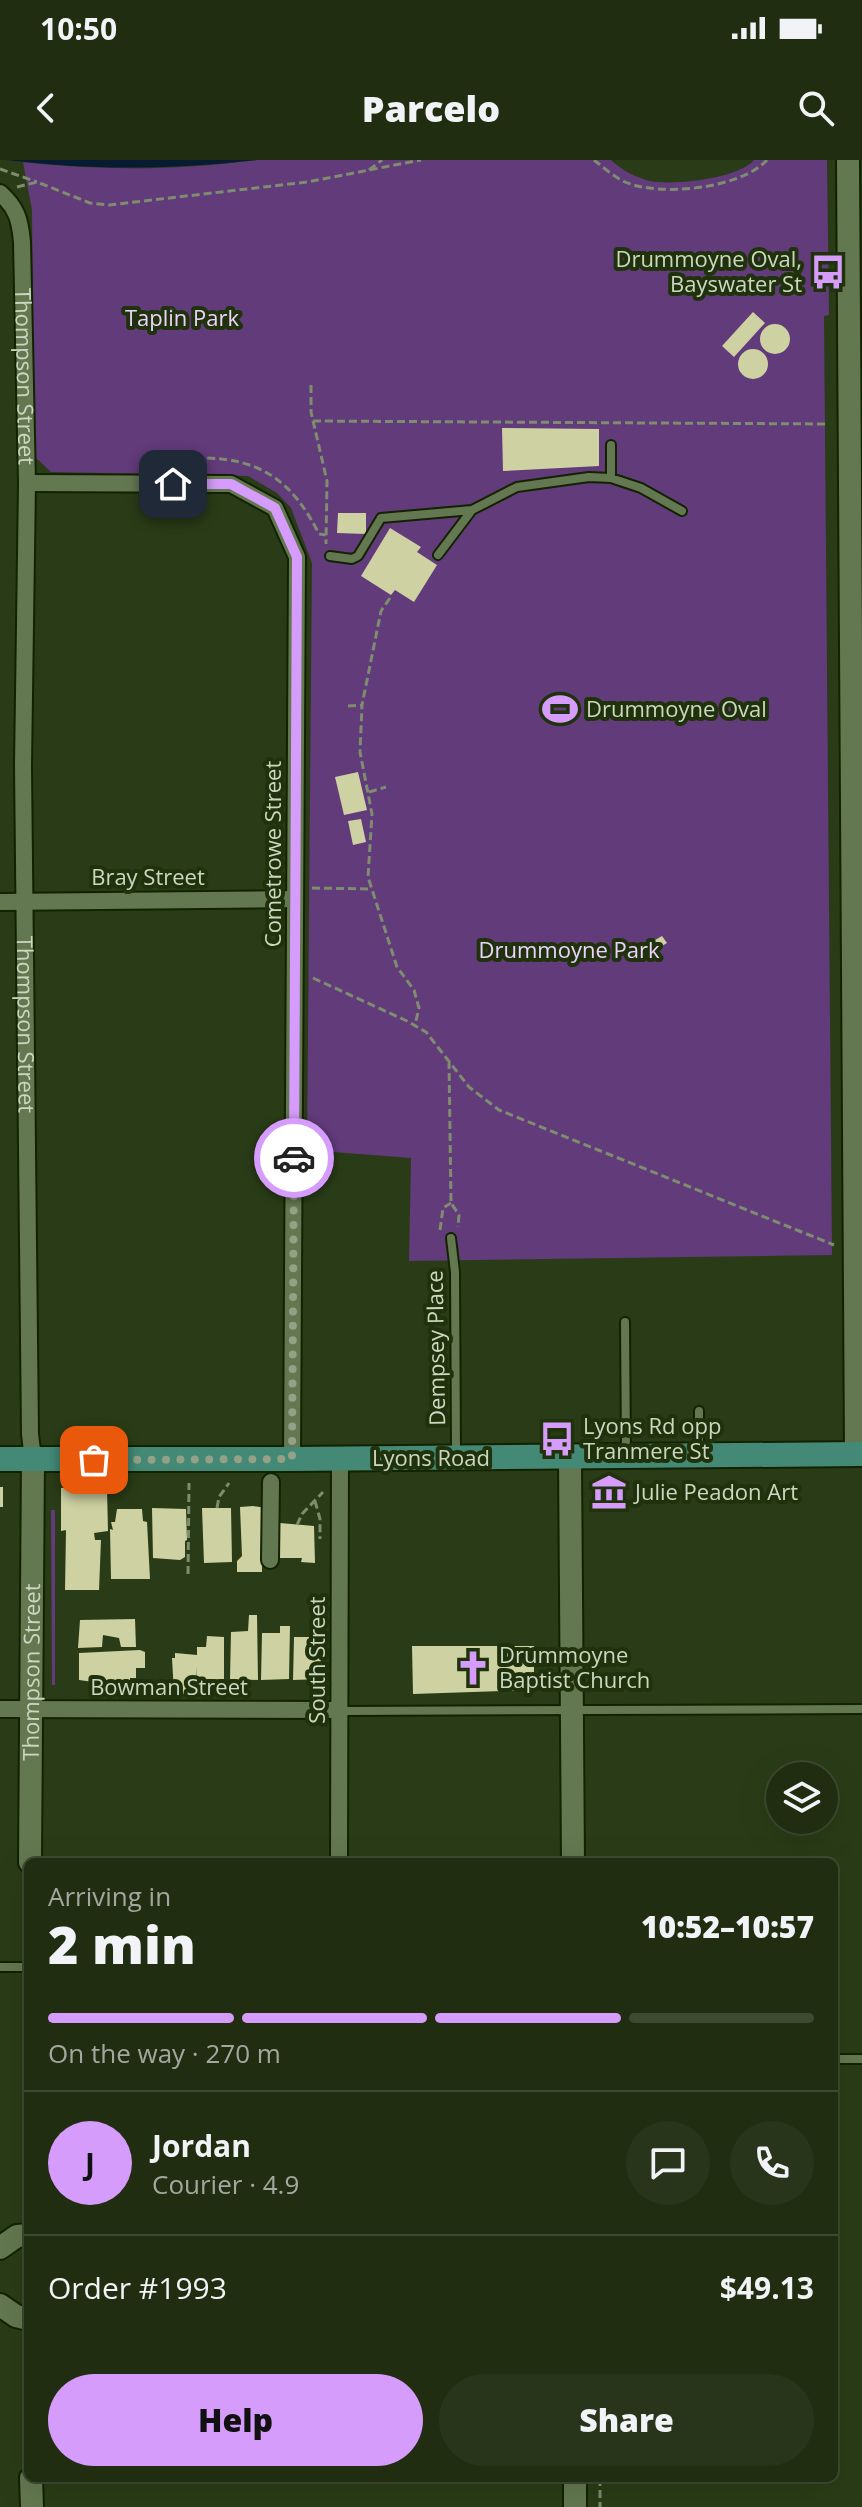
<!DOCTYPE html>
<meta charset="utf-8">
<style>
body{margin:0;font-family:"Open Sans",sans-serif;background:#28351a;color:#f1f3f6;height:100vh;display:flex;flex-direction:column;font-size:30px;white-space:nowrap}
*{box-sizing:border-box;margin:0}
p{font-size:26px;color:#a2a89f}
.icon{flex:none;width:44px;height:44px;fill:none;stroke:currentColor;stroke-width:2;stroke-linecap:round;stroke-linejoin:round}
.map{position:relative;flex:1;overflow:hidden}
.drawer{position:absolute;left:24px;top:1698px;width:814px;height:624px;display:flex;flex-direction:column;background:#202d11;border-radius:12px;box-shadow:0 8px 32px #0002,0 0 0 2px #3d4931}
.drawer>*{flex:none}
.controls{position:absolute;left:766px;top:1602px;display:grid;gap:16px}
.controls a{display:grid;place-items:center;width:72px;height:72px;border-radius:50%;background:#202d11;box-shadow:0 8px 32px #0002,0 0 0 2px #3d4931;font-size:40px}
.pin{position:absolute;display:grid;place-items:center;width:68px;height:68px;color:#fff;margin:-34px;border-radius:16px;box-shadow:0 4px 12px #0006}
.courier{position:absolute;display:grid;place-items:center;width:80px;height:80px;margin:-40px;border:6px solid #d59cfb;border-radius:50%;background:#fff;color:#222;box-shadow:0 2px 10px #0007}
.summary em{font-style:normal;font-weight:800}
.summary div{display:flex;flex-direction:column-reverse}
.summary{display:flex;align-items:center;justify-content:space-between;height:136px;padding:0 24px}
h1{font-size:52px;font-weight:800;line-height:60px}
.bar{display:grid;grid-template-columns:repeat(4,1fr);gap:12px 8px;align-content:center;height:96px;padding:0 24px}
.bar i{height:10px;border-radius:6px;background:#3d4931}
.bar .current{background:#d59cfb}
.bar p{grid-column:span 4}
.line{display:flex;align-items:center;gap:20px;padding:0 24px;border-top:2px solid #3d4931}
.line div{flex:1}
.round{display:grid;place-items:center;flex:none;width:84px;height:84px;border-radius:42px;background:#28351a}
.cta{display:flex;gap:16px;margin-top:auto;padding:16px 24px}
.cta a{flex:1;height:92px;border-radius:48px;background:#d59cfb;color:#111;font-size:32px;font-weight:800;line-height:92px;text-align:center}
.cta a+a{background:#28351a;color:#f1f3f6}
.status{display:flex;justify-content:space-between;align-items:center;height:56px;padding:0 40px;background:#202d11;direction:ltr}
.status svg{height:22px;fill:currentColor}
header{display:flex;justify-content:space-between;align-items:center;height:104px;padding:0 24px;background:#202d11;font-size:36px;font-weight:800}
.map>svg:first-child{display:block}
.green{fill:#623b7a}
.water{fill:#071c32}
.building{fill:#ced1a1}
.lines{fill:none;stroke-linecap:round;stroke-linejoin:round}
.lane-casing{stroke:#122200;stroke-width:12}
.street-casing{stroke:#122200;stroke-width:20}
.secondary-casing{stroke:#122200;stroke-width:26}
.primary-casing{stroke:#122200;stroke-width:28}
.path{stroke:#7e8c6f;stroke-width:3;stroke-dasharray:8 4;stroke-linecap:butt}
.lane{stroke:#637850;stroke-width:8}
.street{stroke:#637850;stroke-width:16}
.secondary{stroke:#637850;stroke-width:22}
.primary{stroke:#438976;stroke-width:24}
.done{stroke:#93a186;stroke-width:8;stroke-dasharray:0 14.4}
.route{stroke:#d59cfb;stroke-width:10}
.labels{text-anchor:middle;stroke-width:8;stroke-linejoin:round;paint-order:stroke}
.poi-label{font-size:22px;fill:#cbd7c1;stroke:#20320c;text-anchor:start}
.park-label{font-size:22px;fill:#ebd3fd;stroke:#20320c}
.street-label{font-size:22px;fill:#cbd7c1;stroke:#20320c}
</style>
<div class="status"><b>10:50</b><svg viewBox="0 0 49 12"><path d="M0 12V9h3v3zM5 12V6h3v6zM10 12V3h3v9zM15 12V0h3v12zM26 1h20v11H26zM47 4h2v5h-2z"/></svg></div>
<header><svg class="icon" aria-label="back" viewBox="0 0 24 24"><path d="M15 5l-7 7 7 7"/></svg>Parcelo<svg class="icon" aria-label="search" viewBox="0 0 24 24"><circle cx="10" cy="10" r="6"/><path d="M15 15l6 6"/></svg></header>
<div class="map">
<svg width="862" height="2347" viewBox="0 0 862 2347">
<rect width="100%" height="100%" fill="#2a3c17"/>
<!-- green -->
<path class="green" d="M257 0H611C621 10 637 18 650 21 673 26 740 18 754 0H827L829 155 824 156 832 1095 409 1101 411 998 307 990 312 403 291 348 277 333 248 316 51 312 34 296 32 50 23 2C102 11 179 10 257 0Z
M51 1350H55V1525H52Z"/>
<!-- water -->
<path class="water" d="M6 0H257C173 10 91 10 6 0Z"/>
<!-- building -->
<path class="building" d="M753 152 765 163 734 197 722 186Z
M760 179a15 15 0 1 1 30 0a15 15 0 1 1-30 0Z
M738 204a15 15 0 1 1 30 0a15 15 0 1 1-30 0Z
M502 268 599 269V306L503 311Z
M338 353H366V374L337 373Z
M390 368 421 387 417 392 437 405 414 442 395 430 391 435 361 416Z
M358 612 367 650 344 655 335 617Z
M361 659 366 682 353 685 348 661Z
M662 776 667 783 643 797 638 790Z
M0 1327H3V1347H0Z
M61 1328H107L108 1371 94 1373 95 1380H101L99 1430H65L66 1370 61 1371Z
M253 1346 268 1348 269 1382H262V1412H237V1401L242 1396 240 1347Z
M152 1348 186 1349 187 1380 185 1381V1397L180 1400 153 1398Z
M202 1348H231L232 1402 204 1403Z
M117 1349H142L143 1361 147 1362 150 1419H111L110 1369 113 1370 111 1362H115Z
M280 1363 314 1366 315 1403 301 1402 302 1398H279Z
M249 1455H257L258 1520 230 1519 231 1472 248 1471Z
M135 1459 136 1487H121L119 1478 103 1475 102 1487 78 1488 80 1460Z
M280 1466H290L289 1519 261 1520 262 1473H280Z
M207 1476 224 1477V1519L197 1520V1506L196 1533 174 1534 172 1498H175V1493L197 1495V1487H206Z
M294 1477H321V1519L293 1520Z
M412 1486H534V1530L413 1534Z
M140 1490 145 1492V1508H136V1518H130V1528L127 1520 101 1523 79 1520V1493Z"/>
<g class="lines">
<!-- lane casing -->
<g class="lane-casing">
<path id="lane" d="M611 285V318
M438 395 472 350
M330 396 352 399 358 396 381 358 472 350 517 327 589 317 611 318 641 328 682 351
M451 1078 455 1112 456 1293
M625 1162 626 1294
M699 1291V1251
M340 1551 862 1549
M0 1807H28
M834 1899H862"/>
</g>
<!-- street casing -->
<g class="street-casing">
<g id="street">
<path id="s1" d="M0 33C17 48 20 60 22 82L27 323 23 606 30 1274 33 1299"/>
<path d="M27 323 231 324 275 348 297 397 292 1299"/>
<path d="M0 742 295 739"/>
<path d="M270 1400 271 1322"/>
<path d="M0 1549 337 1550"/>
<path d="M339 1702 340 1299"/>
</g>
</g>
<!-- secondary casing -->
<g class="secondary-casing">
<g id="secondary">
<path d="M848 0 856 1294"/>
<path d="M570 1298 573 1702"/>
<path id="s2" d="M30 1702 33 1299"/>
<path d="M0 2088 17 2076 28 2075"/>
<path d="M0 2145 16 2156 28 2159"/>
<path d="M31 2318 32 2347"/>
<path d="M575 2347V2318"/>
</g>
</g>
<!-- primary casing -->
<g class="primary-casing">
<path id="primary" d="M0 1299H292L862 1294"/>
</g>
<!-- path -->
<path class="path" d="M594 0C603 7 614 17 625 22 660 37 740 29 767 0
M0 9 37 22
M369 10 382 0
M17 27 37 22 90 43 109 45 307 22 421 0
M311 225V252L327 321 326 384
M313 261 829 264
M141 304H202V298C261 298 293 322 319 374L326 375
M390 438 381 451 362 545 360 592 372 654 368 717 397 807 414 830 419 848 415 865
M348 546 362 545
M369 632 386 627
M312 728 372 729
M313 818 407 861 426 872 469 927 499 950 834 1085
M449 901 451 1043 459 1055 458 1067
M440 1070 443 1048 451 1043
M315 1341 320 1359V1379
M217 1348 219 1337 229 1323
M297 1365 302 1354 323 1332
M188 1414 189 1323
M600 2318V2347"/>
<!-- lane -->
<use href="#lane" class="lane"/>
<!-- street -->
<use href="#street" class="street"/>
<!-- secondary -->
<use href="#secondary" class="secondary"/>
<!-- primary -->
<use href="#primary" class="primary"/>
</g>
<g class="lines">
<!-- done -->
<path class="done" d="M94 1300 292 1299 294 998"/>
<!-- route -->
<path class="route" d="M173 324H231L275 348 297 397 294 998"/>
</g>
<!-- icons -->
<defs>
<g id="bus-bare" transform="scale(2.76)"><path d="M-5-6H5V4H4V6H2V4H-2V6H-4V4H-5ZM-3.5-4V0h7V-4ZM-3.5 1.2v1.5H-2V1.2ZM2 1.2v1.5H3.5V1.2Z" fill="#d59cfb" stroke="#20320c" stroke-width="2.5" paint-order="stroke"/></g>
<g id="stadium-bare" transform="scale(2.76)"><path d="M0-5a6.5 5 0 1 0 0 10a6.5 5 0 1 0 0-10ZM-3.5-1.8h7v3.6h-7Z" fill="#d59cfb" stroke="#20320c" stroke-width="2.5" paint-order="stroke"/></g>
<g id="museum-bare" transform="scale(2.76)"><path d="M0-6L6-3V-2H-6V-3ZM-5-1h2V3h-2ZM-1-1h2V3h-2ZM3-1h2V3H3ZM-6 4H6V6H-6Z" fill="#d59cfb" stroke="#20320c" stroke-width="2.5" paint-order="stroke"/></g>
<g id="church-bare" transform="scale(2.76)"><path d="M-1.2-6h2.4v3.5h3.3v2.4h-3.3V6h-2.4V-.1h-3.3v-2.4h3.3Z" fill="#d59cfb" stroke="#20320c" stroke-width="2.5" paint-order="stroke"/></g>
</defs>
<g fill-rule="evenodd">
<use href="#bus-bare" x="828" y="112"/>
<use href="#stadium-bare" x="560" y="549"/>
<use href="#bus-bare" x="557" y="1279"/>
<use href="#museum-bare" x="609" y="1332"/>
<use href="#church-bare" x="473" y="1508"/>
</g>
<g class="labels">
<!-- poi labels -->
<g class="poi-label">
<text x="802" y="107" text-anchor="end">Drummoyne Oval,<tspan x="802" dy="25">Bayswater St</tspan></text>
<text x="586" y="557">Drummoyne Oval</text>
<text x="583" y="1274">Lyons Rd opp<tspan x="583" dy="25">Tranmere St</tspan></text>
<text x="635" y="1340">Julie Peadon Art</text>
<text x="499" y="1503">Drummoyne<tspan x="499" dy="25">Baptist Church</tspan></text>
</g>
<!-- park labels -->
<g class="park-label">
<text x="182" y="166">Taplin Park</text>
<text x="569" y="798">Drummoyne Park</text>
</g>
<!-- street labels -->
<g class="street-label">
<text dy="8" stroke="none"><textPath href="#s1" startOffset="190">Thompson Street</textPath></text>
<text transform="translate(273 694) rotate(-90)" y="8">Cometrowe Street</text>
<text x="148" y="725">Bray Street</text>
<text dy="8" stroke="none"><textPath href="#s1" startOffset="838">Thompson Street</textPath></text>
<text transform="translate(436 1188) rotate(-91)" y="8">Dempsey Place</text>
<text x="431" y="1306">Lyons Road</text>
<text transform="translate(317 1500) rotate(-90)" y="8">South Street</text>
<text dy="8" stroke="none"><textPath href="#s2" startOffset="190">Thompson Street</textPath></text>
<text x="169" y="1535">Bowman Street</text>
</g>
</g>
</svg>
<div class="controls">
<a><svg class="icon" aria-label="layers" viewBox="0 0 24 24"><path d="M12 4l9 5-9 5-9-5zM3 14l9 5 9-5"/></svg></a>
</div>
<div class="pin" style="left:94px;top:1300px;background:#ea580c"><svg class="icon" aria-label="bag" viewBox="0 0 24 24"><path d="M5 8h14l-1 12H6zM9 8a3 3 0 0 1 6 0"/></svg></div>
<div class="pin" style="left:173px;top:324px;background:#1f2937"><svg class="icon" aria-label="home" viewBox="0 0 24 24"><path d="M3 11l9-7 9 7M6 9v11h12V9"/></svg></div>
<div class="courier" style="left:294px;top:998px"><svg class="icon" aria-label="car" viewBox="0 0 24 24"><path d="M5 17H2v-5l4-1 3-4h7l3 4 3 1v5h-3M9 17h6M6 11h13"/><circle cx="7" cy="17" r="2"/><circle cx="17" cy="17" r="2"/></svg></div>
<section class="drawer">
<div class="summary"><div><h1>2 min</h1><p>Arriving in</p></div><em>10:52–10:57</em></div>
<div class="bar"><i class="current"></i><i class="current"></i><i class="current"></i><i></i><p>On the way · 270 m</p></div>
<div class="line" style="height:144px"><b class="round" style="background:#d59cfb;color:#111">J</b><div><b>Jordan</b><p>Courier · 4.9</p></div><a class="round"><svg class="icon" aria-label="chat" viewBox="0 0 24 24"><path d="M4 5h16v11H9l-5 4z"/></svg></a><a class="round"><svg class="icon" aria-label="phone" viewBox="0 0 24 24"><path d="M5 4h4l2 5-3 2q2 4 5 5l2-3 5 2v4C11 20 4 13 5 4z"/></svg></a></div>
<div class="line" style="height:104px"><div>Order #1993</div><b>$49.13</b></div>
<div class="cta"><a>Help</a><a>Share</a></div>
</section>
</div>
